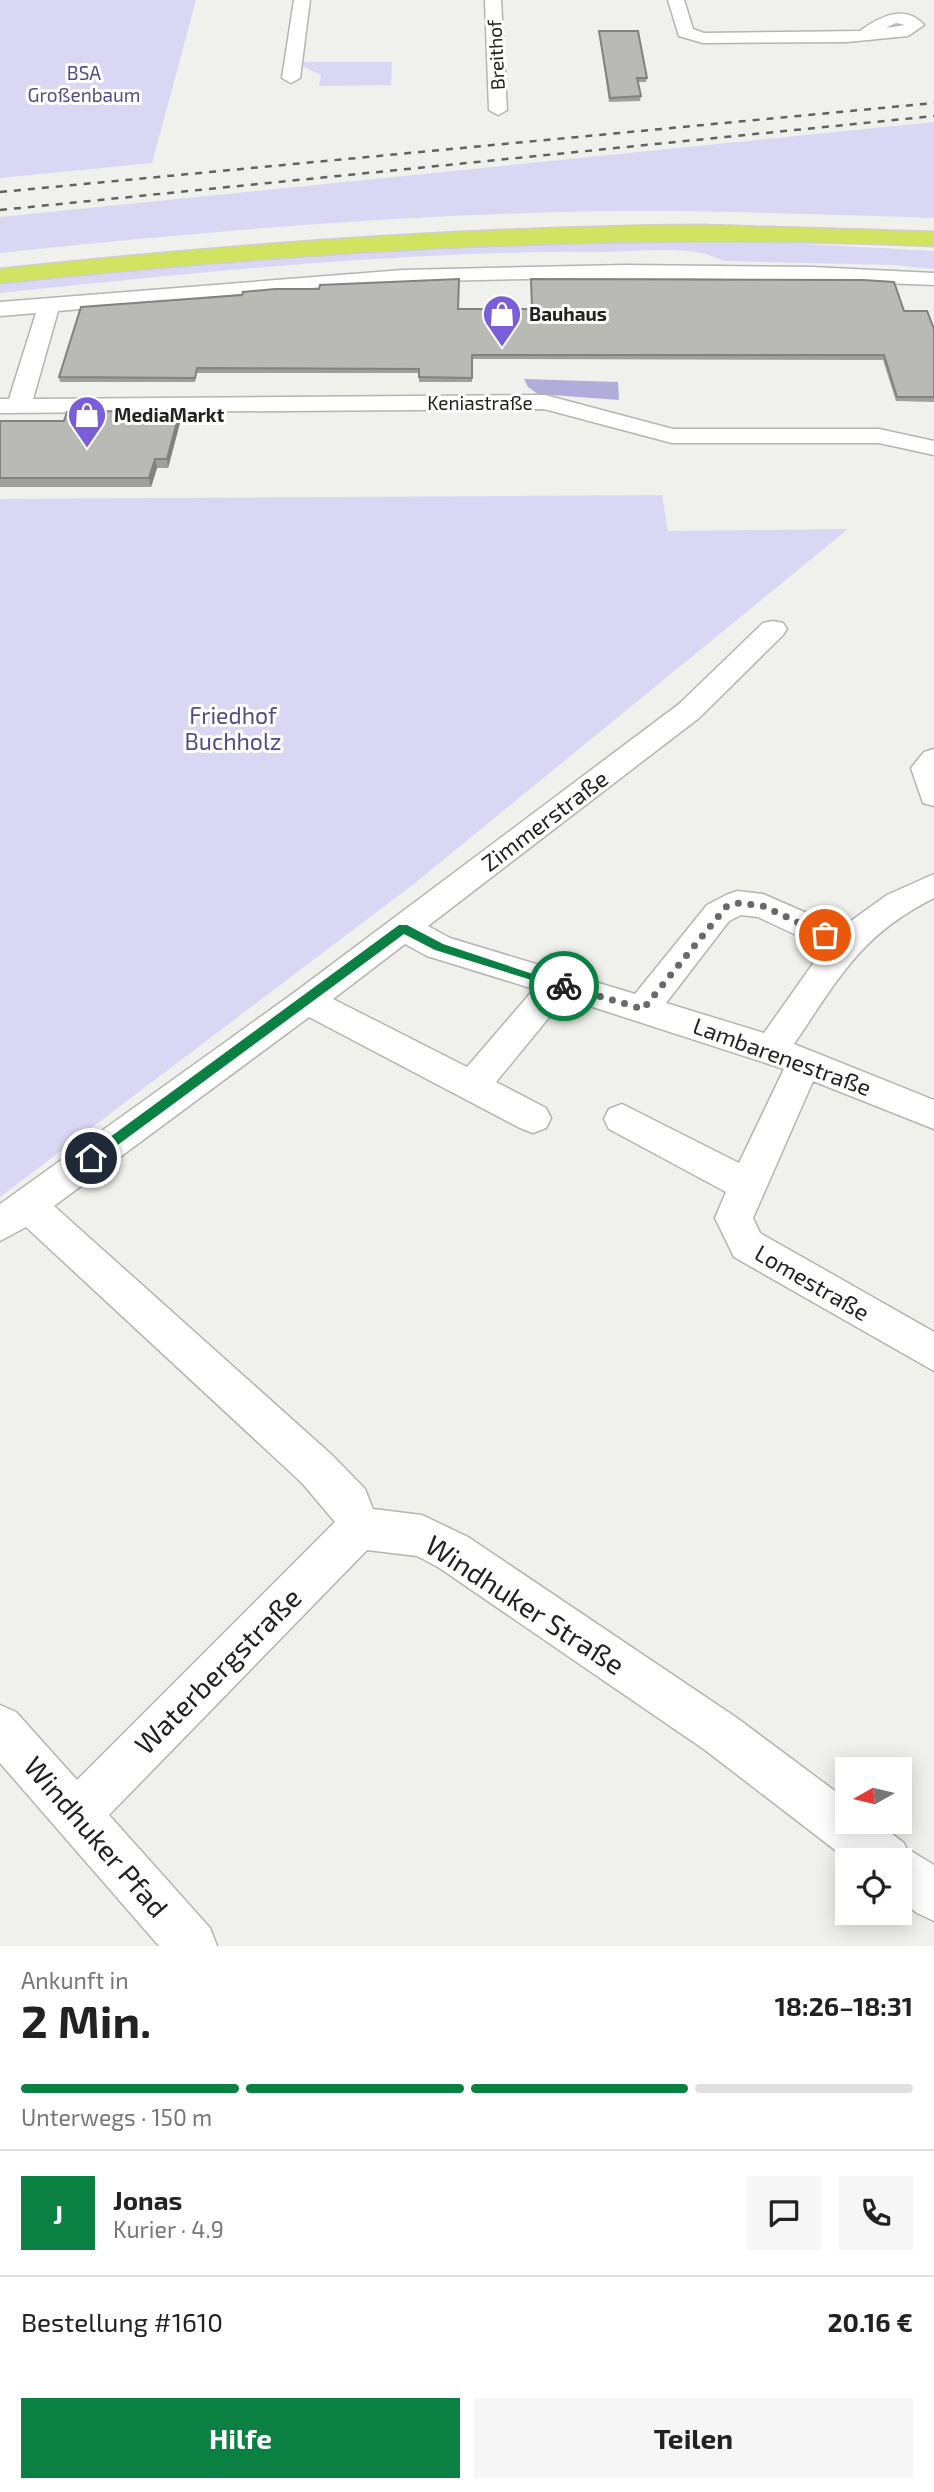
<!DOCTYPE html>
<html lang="de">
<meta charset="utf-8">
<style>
body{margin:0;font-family:"Exo 2",sans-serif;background:#f6f6f6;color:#222;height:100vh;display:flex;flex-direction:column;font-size:26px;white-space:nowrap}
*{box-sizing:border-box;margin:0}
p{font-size:23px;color:#767676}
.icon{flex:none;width:38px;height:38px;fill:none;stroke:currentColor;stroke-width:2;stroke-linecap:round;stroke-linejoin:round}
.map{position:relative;height:1946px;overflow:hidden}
.panel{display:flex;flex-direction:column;background:#fff;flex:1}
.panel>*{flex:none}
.needle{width:46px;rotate:262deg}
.tools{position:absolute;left:835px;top:1757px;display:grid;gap:14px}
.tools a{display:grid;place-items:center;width:77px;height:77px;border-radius:0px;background:#fff;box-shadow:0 4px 18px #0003;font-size:35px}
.pin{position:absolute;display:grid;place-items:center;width:60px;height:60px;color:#fff;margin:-30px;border:4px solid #fff;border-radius:50%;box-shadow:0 2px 7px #0007}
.courier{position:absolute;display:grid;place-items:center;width:70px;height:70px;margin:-35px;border:5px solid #0b8043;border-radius:50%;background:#fff;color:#222;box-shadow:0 2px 9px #0007}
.overview em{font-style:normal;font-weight:700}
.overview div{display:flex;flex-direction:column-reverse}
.overview{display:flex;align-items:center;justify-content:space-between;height:119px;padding:0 21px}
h1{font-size:46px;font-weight:700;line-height:52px}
.bar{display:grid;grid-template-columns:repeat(4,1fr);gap:10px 7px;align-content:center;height:84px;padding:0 21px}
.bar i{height:9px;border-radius:5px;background:#e0e0e0}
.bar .current{background:#0b8043}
.bar p{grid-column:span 4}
.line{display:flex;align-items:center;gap:18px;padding:0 21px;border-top:2px solid #e0e0e0}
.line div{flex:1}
.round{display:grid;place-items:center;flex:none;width:74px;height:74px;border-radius:0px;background:#f6f6f6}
.action{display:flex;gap:14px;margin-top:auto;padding:14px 21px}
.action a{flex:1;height:80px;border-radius:0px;background:#0b8043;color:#fff;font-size:28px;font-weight:700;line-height:80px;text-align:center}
.action a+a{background:#f6f6f6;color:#222}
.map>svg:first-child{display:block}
.green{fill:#dad7f4}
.water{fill:#b1acd9}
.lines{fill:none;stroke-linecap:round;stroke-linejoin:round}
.minor-casing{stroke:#b4b4b1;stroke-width:3}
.highway-casing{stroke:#cecece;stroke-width:3}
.minor{fill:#fff;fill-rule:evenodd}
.highway{fill:#d1e461;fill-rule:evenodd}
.rail{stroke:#626260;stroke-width:2.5;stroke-dasharray:7 7;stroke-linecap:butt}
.wall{fill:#9fa09d}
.shaded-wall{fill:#82827f}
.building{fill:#b9bab6;stroke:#82827f;stroke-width:2}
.route{fill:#0b8043}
.done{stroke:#696967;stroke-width:7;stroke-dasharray:0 12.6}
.labels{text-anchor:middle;stroke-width:6;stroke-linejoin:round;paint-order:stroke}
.far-street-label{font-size:19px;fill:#212120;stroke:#fff}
.far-park-label{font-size:19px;fill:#544a84;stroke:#fff}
.far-poi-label{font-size:19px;font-weight:bold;fill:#212120;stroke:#fff;text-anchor:start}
.park-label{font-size:23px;fill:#544a84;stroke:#fff}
.street-label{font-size:23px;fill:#212120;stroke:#fff}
.near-street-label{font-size:28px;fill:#212120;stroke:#fff}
</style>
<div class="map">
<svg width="934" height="1946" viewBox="0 0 934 1946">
<rect width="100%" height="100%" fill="#f0f0ec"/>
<!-- green -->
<path class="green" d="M0 0H196L152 163 0 178Z
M303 62H392L391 85 319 86 321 75 302 66Z
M934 122V218C809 214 684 209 559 212 372 217 186 233 0 253V217Z
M568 242 788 243 934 251V269L893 265 723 261C692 244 643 252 608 252 405 250 202 272 0 293V283L297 254Z
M662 495 668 531 848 529 415 883 0 1197V499Z"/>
<!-- water -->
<path class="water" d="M524 379 618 382 619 400 538 394 528 387Z"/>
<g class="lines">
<!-- minor casing -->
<g class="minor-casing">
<path id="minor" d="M294 0H310L300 78 291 83 282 78Z
M485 0H501L507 110 498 115 489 110Z
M668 0H684L693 29 704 33 860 31C879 17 905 3 924 25L908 36 847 42 703 43 679 36ZM896 23 905 25 886 28Z
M624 265 812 267 934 273V285C758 277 582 276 406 282 290 287 174 301 58 311L33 399 545 395 673 429H879L934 441V455L879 443H672L544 409 0 413V399H9L36 313 0 316V302L403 270Z
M773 621 783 623 787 629 783 635 699 718 428 926 450 938 635 994 707 905 726 895 737 891 763 894 841 928 887 895 934 874V898C860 935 839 978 794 1044L934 1100V1129L813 1081 753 1218 760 1233 934 1332V1371L734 1257 715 1218 726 1192 609 1129 604 1119 609 1109 622 1104 739 1163 784 1069 565 998 496 1082 546 1108 551 1118 546 1128 533 1133 520 1128 309 1017 54 1206 332 1455 365 1489 373 1509 422 1515 468 1537 737 1718 847 1800V1822H876L904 1843 906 1848 934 1865V1921L917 1913 900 1900V1860H848L705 1750 438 1567 417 1556 367 1550 109 1815 210 1928 217 1946H159L0 1763V1705L16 1712 77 1780 335 1522 302 1483 26 1227 0 1241V1204L295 992 679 704 763 623ZM741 915 758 917 824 948 764 1033 666 1003 729 921ZM405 944 427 956 534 989 467 1067 333 999Z
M934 749V806L923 803 911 768 924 752Z"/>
</g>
<!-- highway casing -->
<g class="highway-casing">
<path id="highway" d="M700 225 934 232V246C618 232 314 250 0 283V269C233 244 466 227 700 225Z"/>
</g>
<!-- minor -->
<use href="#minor" class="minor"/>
<!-- highway -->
<use href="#highway" class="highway"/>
<!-- rail -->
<path class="rail" d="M0 192 934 103
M0 210 934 116"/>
</g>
<!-- wall -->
<path class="wall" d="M599 31 647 78 646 82H638L641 96 640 101 609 102Z
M459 309 904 311 934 329V402L896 401 883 360 472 359V382H419V373H197L195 382H60L59 377Z
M181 419 168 468H157L151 487H0V421Z"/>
<!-- shaded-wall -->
<path class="shaded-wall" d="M180 410 181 419 168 468 167 459Z
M155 459 157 468 151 487 149 478Z"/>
<!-- building -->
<path class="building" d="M599 31H638L647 78H637L641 96 610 98Z
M459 279 458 309H532L531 279 863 280 894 282 904 311H927L934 329V397H897L884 355H472V378L419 377V369L197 368 195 378 59 377 81 307 242 295 243 292 275 289H319L320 285Z
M180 410 167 459H155L149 478H0V421H64L67 412Z"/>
<!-- route -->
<path class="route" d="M399 925H407L443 944 569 986 564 990 435 950 404 934 96 1161H87V1154Z"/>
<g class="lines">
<!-- done -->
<path class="done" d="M564 986 643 1009 726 907 737 903 763 906 825 935"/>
</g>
<!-- icons -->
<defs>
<g id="shop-pin" transform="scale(2.0125)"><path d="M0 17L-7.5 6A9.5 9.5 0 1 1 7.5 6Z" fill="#7a5ed9" stroke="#fff"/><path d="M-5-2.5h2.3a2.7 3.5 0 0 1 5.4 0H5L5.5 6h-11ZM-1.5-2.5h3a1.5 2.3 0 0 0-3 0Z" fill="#fff"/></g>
</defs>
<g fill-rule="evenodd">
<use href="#shop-pin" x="502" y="314"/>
<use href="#shop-pin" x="87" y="415"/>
</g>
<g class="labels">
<!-- far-street labels -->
<g class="far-street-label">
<text transform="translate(496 55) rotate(-93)" y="7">Breithof</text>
<text x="480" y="410">Keniastraße</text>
</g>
<!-- far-park labels -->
<g class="far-park-label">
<text x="84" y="80">BSA<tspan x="84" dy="22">Großenbaum</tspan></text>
</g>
<!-- far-poi labels -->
<g class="far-poi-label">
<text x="529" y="321">Bauhaus</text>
<text x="114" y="422">MediaMarkt</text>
</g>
<!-- park labels -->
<g class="park-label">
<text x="233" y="724">Friedhof<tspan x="233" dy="26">Buchholz</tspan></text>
</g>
<!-- street labels -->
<g class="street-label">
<text transform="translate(545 821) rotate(-37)" y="8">Zimmerstraße</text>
<text transform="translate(782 1057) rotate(20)" y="8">Lambarenestraße</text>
<text transform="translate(812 1283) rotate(30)" y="8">Lomestraße</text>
</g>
<!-- near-street labels -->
<g class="near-street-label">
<text transform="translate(525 1605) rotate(33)" y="10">Windhuker Straße</text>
<text transform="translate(218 1671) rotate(-45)" y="10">Waterbergstraße</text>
<text transform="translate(96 1837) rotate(49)" y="10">Windhuker Pfad</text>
</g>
</g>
</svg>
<div class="tools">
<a><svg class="needle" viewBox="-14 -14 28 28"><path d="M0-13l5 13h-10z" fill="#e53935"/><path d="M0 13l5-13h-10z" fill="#767676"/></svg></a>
<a><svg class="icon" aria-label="locate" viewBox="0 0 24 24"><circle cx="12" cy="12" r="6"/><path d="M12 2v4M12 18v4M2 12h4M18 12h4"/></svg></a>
</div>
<div class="pin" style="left:825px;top:935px;background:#ea580c"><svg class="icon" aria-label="bag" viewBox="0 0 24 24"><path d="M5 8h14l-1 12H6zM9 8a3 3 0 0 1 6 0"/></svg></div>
<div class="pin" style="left:91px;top:1158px;background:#1f2937"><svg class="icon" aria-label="home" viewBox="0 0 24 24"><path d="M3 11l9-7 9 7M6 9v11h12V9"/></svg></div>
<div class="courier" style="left:564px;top:986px"><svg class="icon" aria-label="bike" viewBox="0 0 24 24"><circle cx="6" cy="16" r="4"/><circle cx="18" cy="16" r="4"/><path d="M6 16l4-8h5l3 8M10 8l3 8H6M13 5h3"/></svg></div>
</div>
<section class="panel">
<div class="overview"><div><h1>2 Min.</h1><p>Ankunft in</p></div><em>18:26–18:31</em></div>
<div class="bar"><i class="current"></i><i class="current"></i><i class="current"></i><i></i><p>Unterwegs · 150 m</p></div>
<div class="line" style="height:126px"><b class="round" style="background:#0b8043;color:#fff">J</b><div><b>Jonas</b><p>Kurier · 4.9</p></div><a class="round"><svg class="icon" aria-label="chat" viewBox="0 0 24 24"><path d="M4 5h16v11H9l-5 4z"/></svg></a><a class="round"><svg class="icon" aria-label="phone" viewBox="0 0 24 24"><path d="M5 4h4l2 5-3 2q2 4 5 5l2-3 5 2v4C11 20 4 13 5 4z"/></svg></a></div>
<div class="line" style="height:91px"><div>Bestellung #1610</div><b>20.16 €</b></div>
<div class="action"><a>Hilfe</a><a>Teilen</a></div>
</section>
